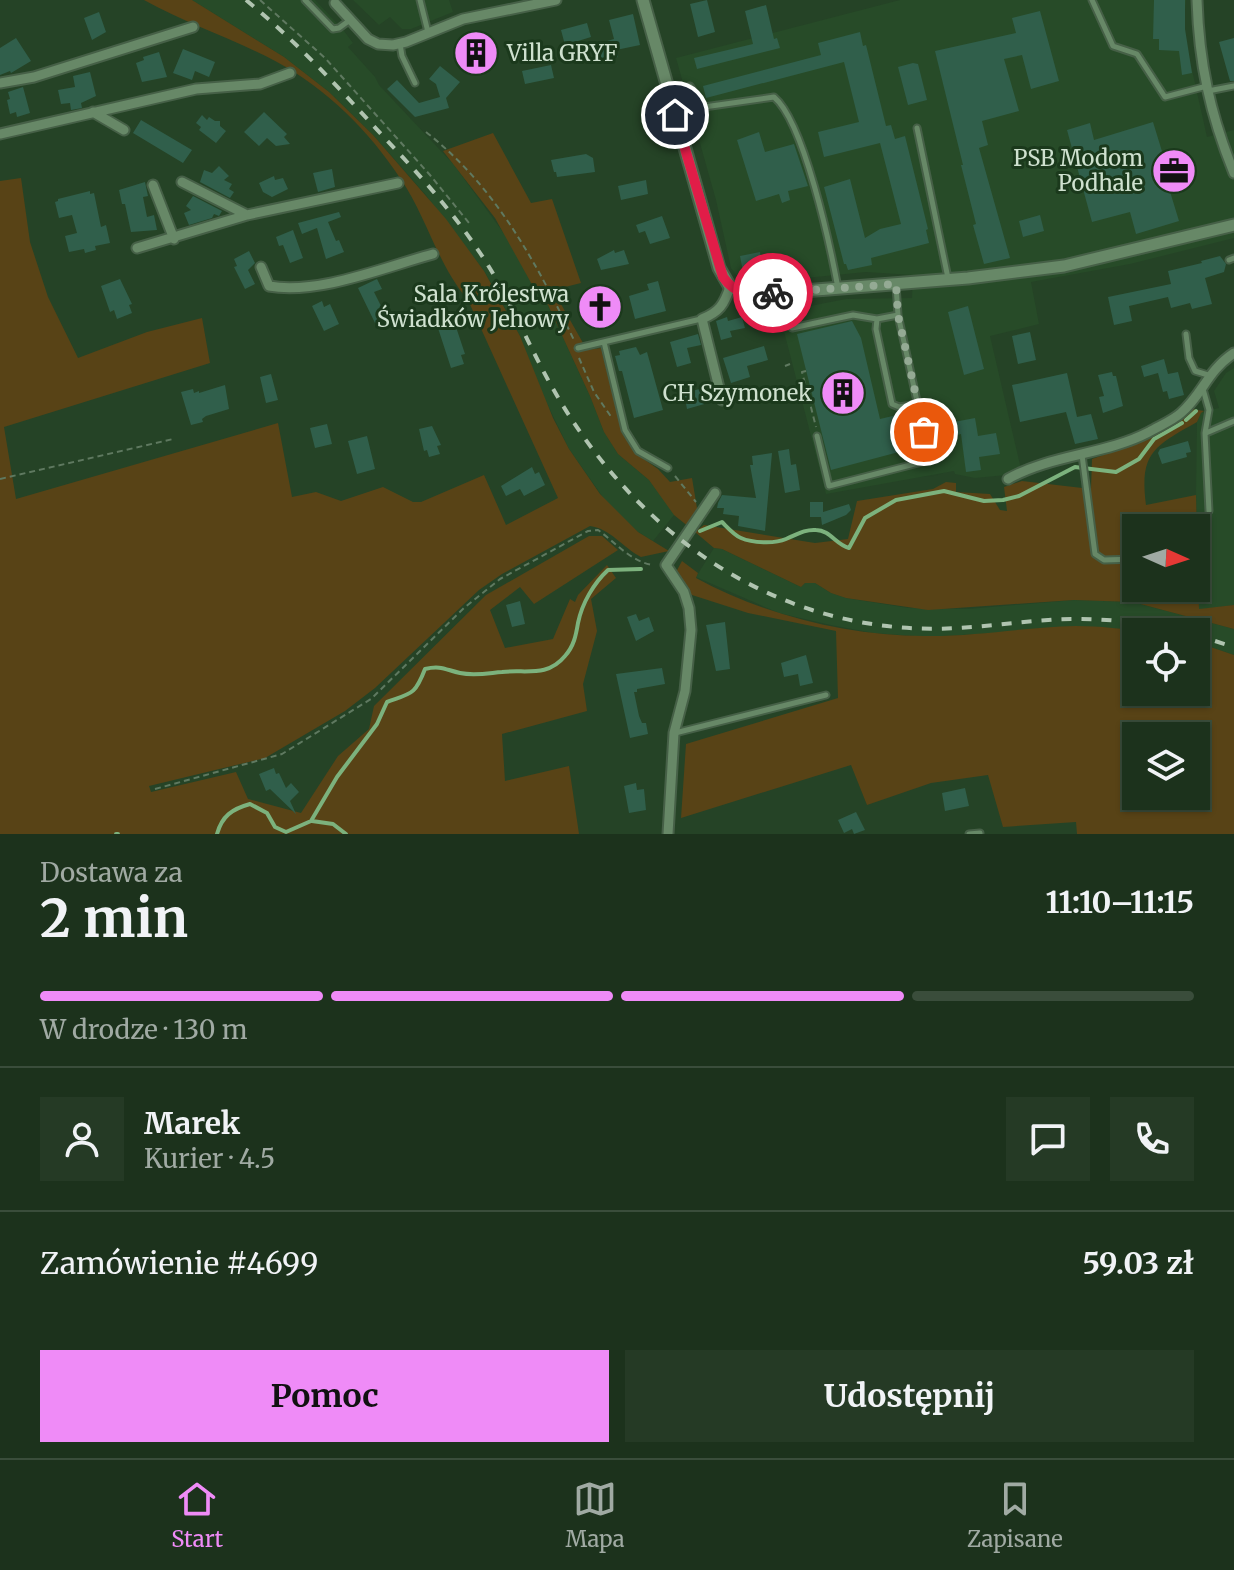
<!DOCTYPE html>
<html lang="pl">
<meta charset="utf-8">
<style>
body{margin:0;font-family:Merriweather,serif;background:#253a25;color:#f1f3f6;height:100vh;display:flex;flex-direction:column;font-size:30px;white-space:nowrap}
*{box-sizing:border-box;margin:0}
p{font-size:26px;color:#a0aaa3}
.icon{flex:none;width:44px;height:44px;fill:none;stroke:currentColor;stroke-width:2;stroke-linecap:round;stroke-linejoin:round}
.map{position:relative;height:834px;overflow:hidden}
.details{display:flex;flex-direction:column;background:#1c321c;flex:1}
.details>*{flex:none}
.needle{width:52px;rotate:93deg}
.buttons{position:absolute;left:1122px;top:514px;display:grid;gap:16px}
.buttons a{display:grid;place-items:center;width:88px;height:88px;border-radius:0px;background:#1c321c;box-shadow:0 2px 6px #0004,0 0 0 2px #3a4d3b;font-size:40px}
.pin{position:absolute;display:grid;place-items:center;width:68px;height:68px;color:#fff;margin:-34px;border:4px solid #fff;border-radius:50%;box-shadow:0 2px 8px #0007}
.courier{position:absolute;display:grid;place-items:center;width:80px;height:80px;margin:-40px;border:6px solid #e11d48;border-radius:50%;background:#fff;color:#222;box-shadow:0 2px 10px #0007}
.headline em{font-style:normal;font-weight:700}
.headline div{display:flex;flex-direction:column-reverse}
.headline{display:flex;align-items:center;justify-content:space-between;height:136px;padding:0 40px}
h1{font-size:52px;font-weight:700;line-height:60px}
.bar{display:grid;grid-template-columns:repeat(4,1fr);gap:12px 8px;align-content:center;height:96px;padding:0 40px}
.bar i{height:10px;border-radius:6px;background:#3a4d3b}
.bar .active{background:#ef8bf7}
.bar p{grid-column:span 4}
.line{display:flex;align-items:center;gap:20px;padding:0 40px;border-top:2px solid #3a4d3b}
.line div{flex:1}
.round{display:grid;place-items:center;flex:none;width:84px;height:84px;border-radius:0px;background:#253a25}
.primary-button{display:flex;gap:16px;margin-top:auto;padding:16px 40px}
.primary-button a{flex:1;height:92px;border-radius:0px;background:#ef8bf7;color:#111;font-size:32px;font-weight:700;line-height:92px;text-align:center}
.primary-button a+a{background:#253a25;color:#f1f3f6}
.tabs{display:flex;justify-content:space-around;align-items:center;height:112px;border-top:2px solid #3a4d3b;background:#1c321c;font-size:22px;color:#a0aaa3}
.tabs a{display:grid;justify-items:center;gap:4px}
.tabs .active{color:#ef8bf7}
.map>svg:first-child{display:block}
.built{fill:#274b28}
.green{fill:#584316;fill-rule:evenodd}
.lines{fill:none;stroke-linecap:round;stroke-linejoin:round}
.stream{stroke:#7cb27d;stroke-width:4}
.building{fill:#305f4b}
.service-casing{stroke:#466047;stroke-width:9}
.minor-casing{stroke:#466047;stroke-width:13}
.tertiary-casing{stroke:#466047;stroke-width:15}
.path{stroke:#5f7960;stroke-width:2;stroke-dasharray:6 4;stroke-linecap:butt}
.service{stroke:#678867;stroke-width:5}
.minor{stroke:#678867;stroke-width:9}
.tertiary{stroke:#678867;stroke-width:11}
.rail{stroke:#b0c4b0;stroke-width:4;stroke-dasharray:10 10;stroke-linecap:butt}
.done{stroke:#94aa94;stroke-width:8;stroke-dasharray:0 14.4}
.route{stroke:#e11d48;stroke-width:10}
.labels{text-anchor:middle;stroke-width:6;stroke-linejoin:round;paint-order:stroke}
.poi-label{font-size:22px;fill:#cfe1cf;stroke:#1b391c;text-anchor:end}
</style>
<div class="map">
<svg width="1234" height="834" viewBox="0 0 1234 834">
<rect width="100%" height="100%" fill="#254326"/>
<!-- built -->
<path class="built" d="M192 0H315L344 31 353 43 348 47 375 77 379 85 454 165 508 239 535 290 548 305 590 396 604 432 618 454 649 480 672 510 674 515 653 541 638 532 607 503 569 449 536 381 520 336 494 288 484 271 425 194 373 135 329 92 284 57Z
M353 0H449L453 12 411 29H402L390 17 379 25Z
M900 0H1186L1183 30 1207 137 1234 130V238L1130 264 1031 282 1039 324 990 336 1021 469 1006 475 975 478 955 474 954 471 826 494 779 312 846 299 912 298 913 275 866 272 743 284 731 268 716 200 676 58Z
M1234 368V605L1199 610 1196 495 1197 422 1201 412 1219 408 1214 391 1226 373Z
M714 548 722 549 801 587 805 583H815L831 593 846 598 908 608 968 609 1074 600 1133 602 1234 629V655L1196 642V632H1149L1098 627 927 637 873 633 831 625 779 613 696 577Z"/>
<!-- green -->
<path class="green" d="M144 0H192L284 57 329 92 373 135 446 219 484 271 520 336 553 418 569 449 600 494 638 532 669 551 641 557C622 547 611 529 590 526L502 574 479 590 375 688 345 711 265 758 149 786 151 792 236 772 248 799 301 813 338 756 369 729 374 706 486 595 589 536H602L618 550 534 604 520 587 490 610 505 648 553 639 570 599 575 602 578 595 607 565 616 578 591 599 597 631 583 684 587 711 502 734 505 781 569 766 579 834H0V181L21 178 30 242 48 297 78 358 147 332 202 318 210 363 4 427 16 499 278 423 292 497 316 492 341 501 383 487 413 502H421L484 475 506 525 558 498 468 300C437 264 427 217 400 178 369 131 327 89 277 62 234 39 187 24 144 0Z
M493 133 531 203 552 199 581 283 553 290 587 350 601 348 622 433 635 453 658 469 670 482 692 478 698 514 689 527 674 515 649 480 618 454 604 432 590 396 548 305 535 290 495 218 443 151Z
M1192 409 1204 411 1201 413 1197 422C1155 446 1139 452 1146 505L1196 495 1199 609 1234 605V629L1133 602 1074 600 928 610 846 598 831 593 815 583H805L801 587 722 549 714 548 695 532 704 525 815 543 848 539 857 501 933 489 946 482 956 483V492L990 494 1000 510 1007 511 1004 487 1022 481 1091 489 1092 459 1149 439 1172 426ZM1136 528H1196V588H1136Z
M682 561 698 573 696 578C766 616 851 637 930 636 979 636 1027 627 1076 626 1100 626 1124 629 1149 632H1136V692H1196V642L1234 655V834H1077L1076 822 1003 827 988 775 931 783 867 805 851 765 681 818 686 744 838 698 836 631 748 613 692 595 677 579 676 572ZM1136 736H1196V796H1136Z"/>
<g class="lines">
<!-- stream -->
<path class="stream" d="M1186 420 1196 411
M700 531 722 522C728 528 734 535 741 538 752 543 775 544 786 539 796 535 805 529 816 530 830 530 836 545 849 548L865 518 896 500 944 491 984 501 1003 500 1019 496 1075 467 1116 472 1139 459 1154 439 1182 423
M312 821 333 824 346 834
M116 834H118
M217 834C222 816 232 809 250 804L267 813 275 827 286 832 311 821 337 777 377 724 387 702C412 693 415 695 425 669 441 665 446 670 460 673 475 676 489 673 502 672 525 669 547 678 565 656 574 646 576 635 578 623 582 603 594 583 608 570L641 569"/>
</g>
<!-- building -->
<path class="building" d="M707 0 715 32 698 37 690 4Z
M1154 0H1185V29L1192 73 1182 75 1179 51 1159 50V39H1153Z
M766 5 774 39 777 38 780 48 697 69 694 58 753 44 745 11Z
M1040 11 1059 81 1031 89 1022 55 1004 59 1019 111 982 121 988 145 979 148 1010 258 984 264 973 225 976 224 961 165H963L935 51 1016 33 1012 18Z
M99 12 106 32 92 40 84 18Z
M633 14 640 45 616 50 618 57 602 62 597 44 614 39 609 20Z
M587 23 591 37 565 45 561 30Z
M860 32 863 46 866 45 886 126 891 125 895 139 905 136 928 229 926 230 929 243 871 258 872 265 848 270 846 264H844L824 187 850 179 865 238 880 229 901 224 880 143 824 157 818 132 859 122 844 62 706 98 703 86 821 55 818 43Z
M16 38 31 61 11 73 10 71 0 75V48Z
M1234 38V81H1230L1219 42Z
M485 40 491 58 467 67 460 47Z
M183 49 215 62 209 77 195 71 192 80 173 73Z
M159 52 167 77 142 82 136 63 144 60 143 57Z
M913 63 918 64 927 100 908 105 898 67Z
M551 65 554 78 525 84 522 71Z
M440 66 460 82 446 98 449 108 415 117 387 89 397 80 419 103 440 97 436 84 429 79Z
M90 72 96 96 81 103 82 108 71 110 70 103 61 104 58 90 75 87 73 76Z
M23 87 30 113 17 117 16 112 10 114 7 100 10 99 8 92Z
M264 112 287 134 284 137 290 144 276 146 267 138 259 146 244 132Z
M202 115 207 120 209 117 215 121H220V126L226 131 216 143 199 130 201 127 196 123Z
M141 120 192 150 183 163 133 133Z
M1153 122 1172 184 1168 185 1179 221 1136 234 1130 212 1092 222 1067 130 1090 123 1094 140Z
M759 132 765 152 794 144 808 186 788 191 790 200 782 203 779 194 756 201 737 140Z
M586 154 593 158 595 172 557 177 556 172H554L551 160Z
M219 166 229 176 224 180 232 184 229 189 234 192 230 198 200 182 204 170 212 173Z
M332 169 335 187 318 192 313 173Z
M274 176 275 180 283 178 288 189 272 197 263 192 259 183Z
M646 180 648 194 621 200 618 186Z
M145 182 148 196 143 197 147 217 154 215 157 230 131 232 125 204H122L119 190Z
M90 191V194L94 193 101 227 106 225 110 243 95 246 96 250 85 253 84 249 69 252 65 236 77 233 72 215 59 218 55 202 58 201V199Z
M193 196 222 211 219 216 214 214 212 218 189 225 184 213 191 210 186 206Z
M339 212 341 217 328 222 336 241 339 240 344 252 326 259 317 228 302 234 298 223Z
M1040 215 1044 231 1023 237 1019 221Z
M662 216 670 238 650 244 645 231 639 233 636 225Z
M293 230 303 258 290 263 283 245 279 246 276 237Z
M614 250 615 253 624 250 629 264 601 270 597 259Z
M249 251 255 263 248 270 255 284 245 289 234 267 237 266 234 259Z
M760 252 761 258H767L770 277 753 280V275L743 272 740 256Z
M1220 256 1226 264 1224 272 1205 278 1212 304 1192 309 1190 303 1171 308 1168 297 1129 306 1132 321 1114 325 1108 297 1171 284 1168 271 1202 263 1201 261Z
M120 279 132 304 129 305 132 313 117 319 114 310 110 312 101 286Z
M377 279 382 289 374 292 387 318 375 323 358 288Z
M658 281 666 311 635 319 629 296 649 290 647 284Z
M594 290 600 302 610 297 618 312 594 325 579 298Z
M322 301 324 307 330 304 339 324 324 331 312 306Z
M968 306 984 369 964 375 948 312Z
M727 317 728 321 742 317 745 328 730 331 732 337 721 340 716 321Z
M450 321 452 328 456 327 465 354 461 355 464 364 451 368 437 325Z
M852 321 861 338 880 419 901 414 910 449 831 470 797 334Z
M1030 332 1036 360 1018 364 1012 336Z
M698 334 701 345 687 348 691 363 677 367 670 342Z
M764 346 768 360 747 366 750 377 731 383 723 358Z
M636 347 640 355 647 352 663 410 634 418 622 371H619L615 356 620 355 619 351Z
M1164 359 1168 374 1178 372 1184 395 1169 399 1167 391 1163 392 1158 373 1144 377 1141 366Z
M1112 372 1113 376H1116L1123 406 1103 413 1099 397 1104 396 1098 375Z
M1067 373 1077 417 1091 414 1098 439 1075 444 1066 412 1020 422 1012 385Z
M271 374 278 400 266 403 260 377Z
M225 385 229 409 206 416 202 419 203 422 191 425 181 392 193 389 194 393 199 391V393Z
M711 386 715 401 687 409 684 393Z
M975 418 978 436 996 433 1000 454 979 457 981 470 966 472 961 434 957 435 954 422Z
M327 424 332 444 315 448 310 428Z
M432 426 441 445 437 446 440 454 429 457 427 450 424 451 419 429Z
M367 436 375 469 357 474 348 441Z
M1188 441 1191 452 1186 453 1187 457 1162 464 1158 453 1160 449Z
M789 449 791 465 796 464 800 490 785 493 778 451Z
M772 453 765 531 738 526 739 516 723 514 724 508H717L718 503 722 495 756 498 750 465H753L752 456Z
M532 467 535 474 539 472 545 485 524 496 520 489 506 496 501 486Z
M810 502H823V512L849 504 851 510 846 515 822 525 821 517H810Z
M520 601 525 624 512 627 506 605Z
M636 614 639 621 649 617 654 631 636 641 627 617Z
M725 622 730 669 716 671 706 625Z
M806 655 813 683 800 686 798 674 784 677 781 663Z
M662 668 665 684 637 689V692H634L639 716 642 723H646L648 734 630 738 616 674Z
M274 768 276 774 279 773 286 788 291 783 299 792 290 801 296 814 270 789 266 791 259 774Z
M636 783 637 790 644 789 646 810 629 813 624 786Z
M965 788 969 806 945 811 942 793Z
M856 812 865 830 854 834 852 829 844 833 838 820Z"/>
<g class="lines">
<!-- service casing -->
<g class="service-casing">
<path id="service" d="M305 0 333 29 339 28 350 20
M420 0 428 32
M1092 0 1113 46 1137 54 1165 97 1207 86
M400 44 402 56 415 83
M669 91 690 86 704 107 774 97C804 122 830 245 838 288
M1208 91 1234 86
M917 128 948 278
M1229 260 1234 258
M877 319 876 329 892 404 899 407 918 404
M792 328 853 315 877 319 898 315
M1186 334 1189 358 1195 371 1208 375
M604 342 625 430 638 451 668 468
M578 348 701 319
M1203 389 1209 410 1205 433 1209 511
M1206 433 1234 421
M817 436 829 486 930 460 898 315 896 285
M1082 455 1095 554 1104 560 1136 559
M675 733 826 695
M969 834 980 833"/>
</g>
<!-- minor casing -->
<g class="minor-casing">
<path id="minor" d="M1197 0C1199 63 1210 114 1234 173
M335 3 368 39 378 44 393 45 406 42 463 19 556 0
M0 83 34 77 193 27
M93 112 124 130
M0 134 196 89 260 84 290 73
M182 182 247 215
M153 185 174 239
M137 248 247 215 398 183
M261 267 269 286C318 295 385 267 433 254
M722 400 702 319C719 312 724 305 730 287L741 293 765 294
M1008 479C1052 454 1105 455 1149 432 1159 426 1172 421 1181 413 1203 394 1207 371 1234 353
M668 834 674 733 685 691 691 630 689 608 684 592 666 565 715 493"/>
</g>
<!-- tertiary casing -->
<g class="tertiary-casing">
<path id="tertiary" d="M643 0 719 268 730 287
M765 294 968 278 1064 266 1234 225"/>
</g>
<!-- path -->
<path class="path" d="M260 0 325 58 430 175 469 223
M426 132C496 187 535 261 574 340
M579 358 594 392 612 418
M785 366 790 364
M806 371 802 372 816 427
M675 476 696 502
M0 479 173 439
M155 789 282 754 371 699 464 608 500 579 588 531 598 530C615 542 632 563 654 565"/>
<!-- service -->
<use href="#service" class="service"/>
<!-- minor -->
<use href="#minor" class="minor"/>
<!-- tertiary -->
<use href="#tertiary" class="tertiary"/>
<!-- rail -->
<path class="rail" d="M246 0C296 41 338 87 381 134 415 170 448 206 476 247 507 291 526 341 552 387 610 490 699 574 812 610 859 625 909 631 958 628 997 626 1036 619 1075 619 1112 619 1148 623 1184 632
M1196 635 1234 647"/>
</g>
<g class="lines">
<!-- done -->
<path class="done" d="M773 293 896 284 898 315 924 432"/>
<!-- route -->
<path class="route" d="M675 115 723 277C736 296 751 295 773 293"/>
</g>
<!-- icons -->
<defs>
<g id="building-disc" transform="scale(2.3)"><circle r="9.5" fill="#ef8bf7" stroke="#1b391c"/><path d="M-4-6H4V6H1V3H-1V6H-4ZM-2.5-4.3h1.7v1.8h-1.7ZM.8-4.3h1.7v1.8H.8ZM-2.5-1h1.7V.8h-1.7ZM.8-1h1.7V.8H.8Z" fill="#111"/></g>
<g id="office-disc" transform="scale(2.3)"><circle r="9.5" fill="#ef8bf7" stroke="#1b391c"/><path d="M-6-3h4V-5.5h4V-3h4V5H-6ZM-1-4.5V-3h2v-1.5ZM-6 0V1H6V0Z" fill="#111"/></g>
<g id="church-disc" transform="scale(2.3)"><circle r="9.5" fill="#ef8bf7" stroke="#1b391c"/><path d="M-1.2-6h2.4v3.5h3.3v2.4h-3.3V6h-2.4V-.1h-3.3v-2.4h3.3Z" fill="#111"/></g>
</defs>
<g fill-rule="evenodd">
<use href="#building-disc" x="476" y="53"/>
<use href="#office-disc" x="1174" y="171"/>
<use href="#church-disc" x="600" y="307"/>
<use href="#building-disc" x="843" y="393"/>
</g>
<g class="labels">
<!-- poi labels -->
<g class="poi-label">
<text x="507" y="61" text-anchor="start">Villa GRYF</text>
<text x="1143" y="166">PSB Modom<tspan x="1143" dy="25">Podhale</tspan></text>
<text x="569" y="302">Sala Królestwa<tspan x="569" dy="25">Świadków Jehowy</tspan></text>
<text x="812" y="401">CH Szymonek</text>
</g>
</g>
</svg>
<div class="buttons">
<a><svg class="needle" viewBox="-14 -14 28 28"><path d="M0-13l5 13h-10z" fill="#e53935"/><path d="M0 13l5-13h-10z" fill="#a0aaa3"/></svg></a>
<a><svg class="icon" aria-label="locate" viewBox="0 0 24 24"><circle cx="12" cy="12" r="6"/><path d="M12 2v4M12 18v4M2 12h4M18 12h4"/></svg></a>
<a><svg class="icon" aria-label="layers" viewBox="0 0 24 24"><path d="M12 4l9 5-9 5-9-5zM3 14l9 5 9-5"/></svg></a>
</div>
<div class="pin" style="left:924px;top:432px;background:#ea580c"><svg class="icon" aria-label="bag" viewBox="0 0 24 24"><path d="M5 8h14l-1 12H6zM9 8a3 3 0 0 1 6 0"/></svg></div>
<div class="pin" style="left:675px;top:115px;background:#1f2937"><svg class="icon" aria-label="home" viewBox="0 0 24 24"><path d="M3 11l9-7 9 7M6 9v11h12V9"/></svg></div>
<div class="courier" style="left:773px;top:293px"><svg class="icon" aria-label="bike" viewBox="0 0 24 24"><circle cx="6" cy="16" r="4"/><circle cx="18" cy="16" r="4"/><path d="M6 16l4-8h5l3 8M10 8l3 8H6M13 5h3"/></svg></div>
</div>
<section class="details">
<div class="headline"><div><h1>2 min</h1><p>Dostawa za</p></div><em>11:10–11:15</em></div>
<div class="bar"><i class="active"></i><i class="active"></i><i class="active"></i><i></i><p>W drodze · 130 m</p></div>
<div class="line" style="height:144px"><a class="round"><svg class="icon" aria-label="person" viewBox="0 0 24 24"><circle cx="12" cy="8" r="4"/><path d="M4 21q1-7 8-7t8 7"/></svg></a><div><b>Marek</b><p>Kurier · 4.5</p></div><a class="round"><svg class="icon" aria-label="chat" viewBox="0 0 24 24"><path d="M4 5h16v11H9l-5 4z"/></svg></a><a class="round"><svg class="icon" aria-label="phone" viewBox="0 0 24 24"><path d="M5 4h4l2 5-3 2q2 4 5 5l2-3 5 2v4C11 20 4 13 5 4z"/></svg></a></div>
<div class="line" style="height:104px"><div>Zamówienie #4699</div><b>59.03 zł</b></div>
<div class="primary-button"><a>Pomoc</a><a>Udostępnij</a></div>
</section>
<nav class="tabs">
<a class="active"><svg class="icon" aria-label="home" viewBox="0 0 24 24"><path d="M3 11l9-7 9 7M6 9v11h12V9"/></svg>Start</a>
<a><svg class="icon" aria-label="map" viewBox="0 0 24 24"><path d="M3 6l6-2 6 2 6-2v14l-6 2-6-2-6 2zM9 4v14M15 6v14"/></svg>Mapa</a>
<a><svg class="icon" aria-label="saved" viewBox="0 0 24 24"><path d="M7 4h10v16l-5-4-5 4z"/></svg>Zapisane</a>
</nav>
